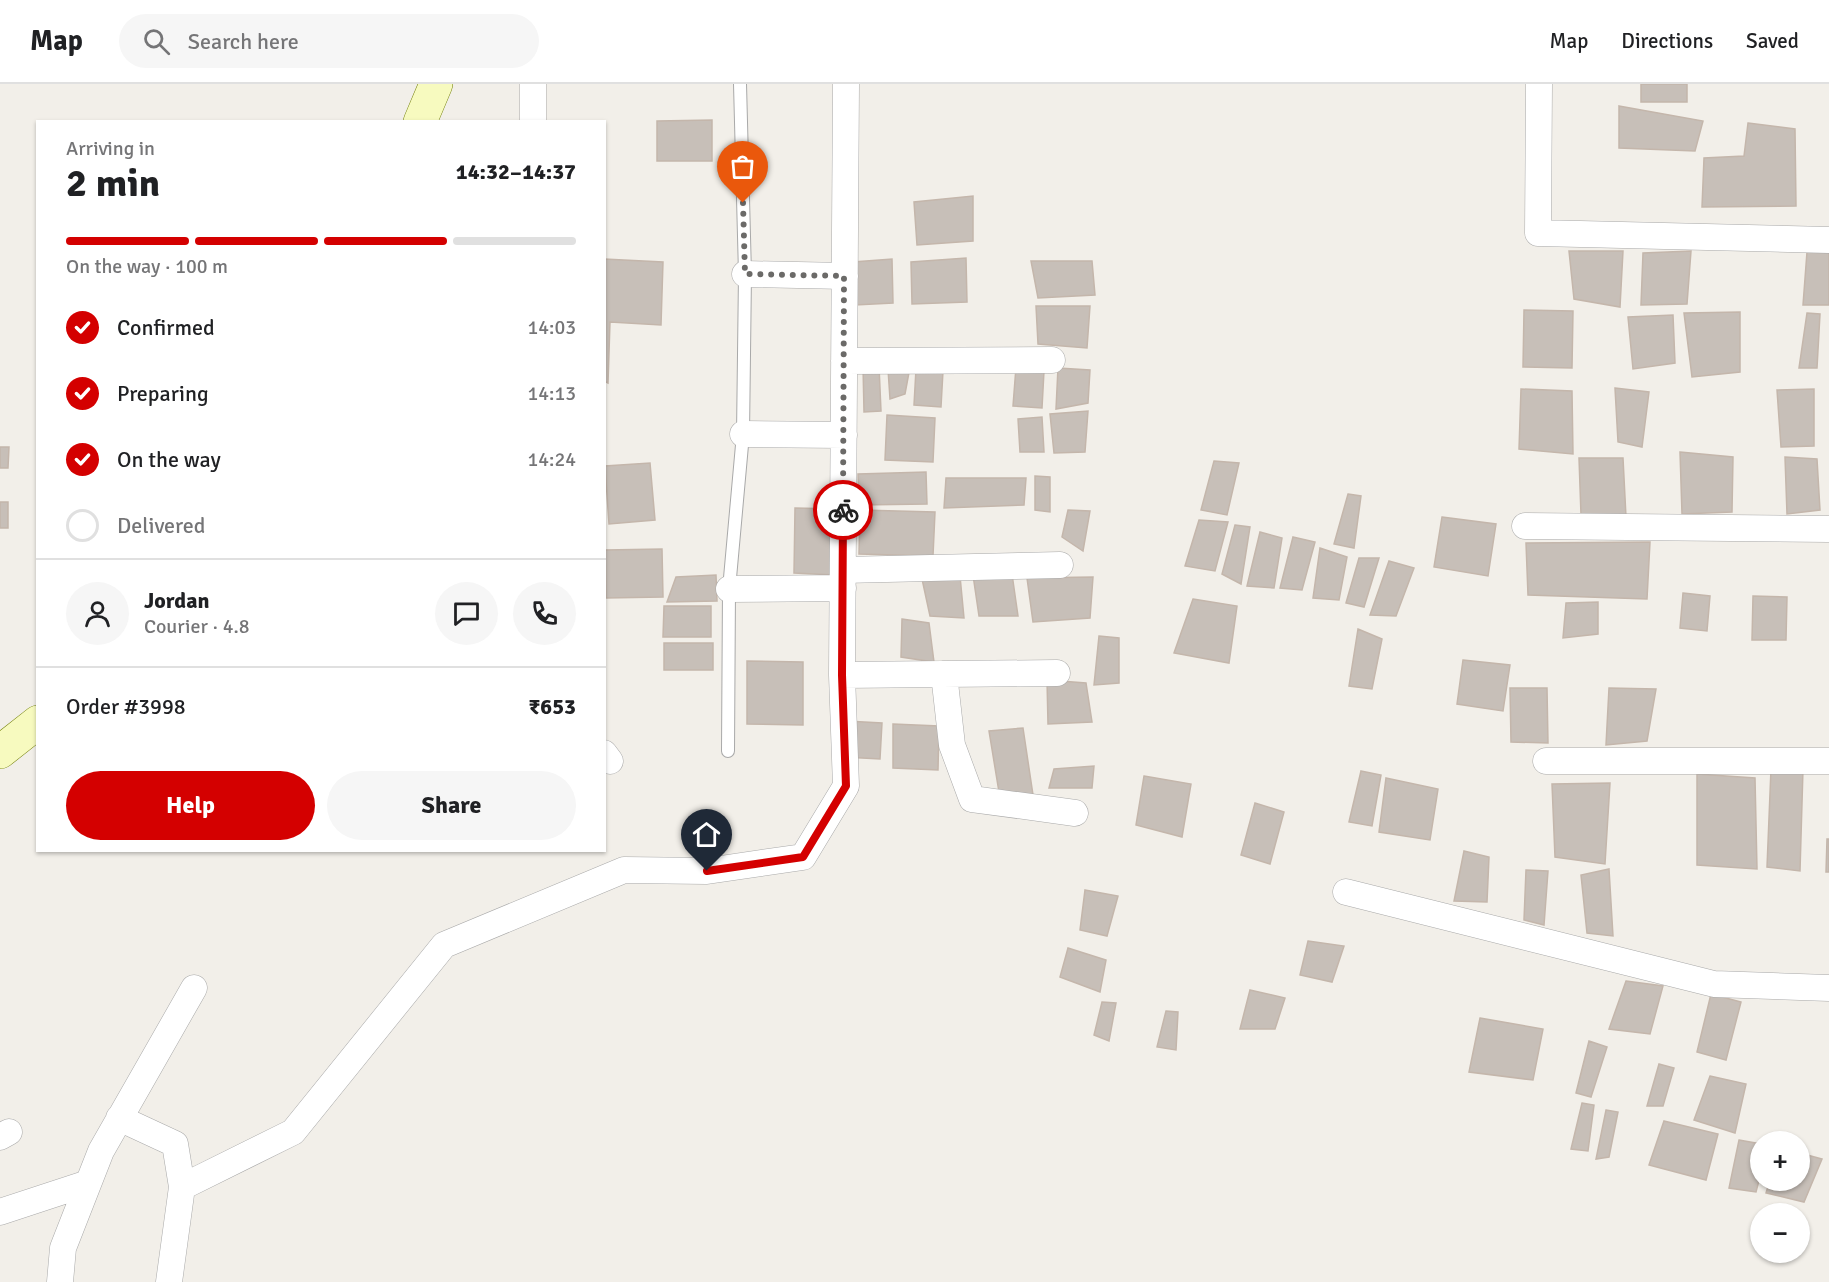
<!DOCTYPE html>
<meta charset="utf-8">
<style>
body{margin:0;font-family:Signika,sans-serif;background:#f6f6f6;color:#202124;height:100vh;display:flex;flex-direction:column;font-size:22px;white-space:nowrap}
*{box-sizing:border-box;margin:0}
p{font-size:20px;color:#757577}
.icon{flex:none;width:33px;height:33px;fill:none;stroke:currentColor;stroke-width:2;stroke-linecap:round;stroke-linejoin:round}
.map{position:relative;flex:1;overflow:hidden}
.drawer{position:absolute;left:36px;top:36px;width:570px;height:732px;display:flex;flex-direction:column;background:#fff;border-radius:0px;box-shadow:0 2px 4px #0004}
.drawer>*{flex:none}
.controls{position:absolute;left:1750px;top:1047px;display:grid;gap:12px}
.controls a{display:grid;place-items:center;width:60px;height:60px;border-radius:50%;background:#fff;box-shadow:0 2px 4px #0004;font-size:30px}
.pin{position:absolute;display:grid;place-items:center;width:51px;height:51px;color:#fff;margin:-62px -26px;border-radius:50% 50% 50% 0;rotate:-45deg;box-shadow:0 0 6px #0007}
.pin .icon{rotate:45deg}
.courier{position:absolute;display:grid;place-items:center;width:60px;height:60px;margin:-30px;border:4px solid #d40000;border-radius:50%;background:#fff;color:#222;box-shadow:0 2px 8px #0007}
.headline em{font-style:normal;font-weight:700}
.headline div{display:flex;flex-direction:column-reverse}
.headline{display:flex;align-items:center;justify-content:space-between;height:102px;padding:0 30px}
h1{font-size:39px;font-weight:700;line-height:45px}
.bar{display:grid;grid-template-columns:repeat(4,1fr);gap:9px 6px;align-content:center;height:72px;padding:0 30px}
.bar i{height:8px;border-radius:4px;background:#e0e0e0}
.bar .current{background:#d40000}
.bar p{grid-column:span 4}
.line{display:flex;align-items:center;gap:15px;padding:0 30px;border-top:2px solid #e0e0e0}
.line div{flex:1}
.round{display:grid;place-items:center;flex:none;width:63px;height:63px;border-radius:32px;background:#f6f6f6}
ol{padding:0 30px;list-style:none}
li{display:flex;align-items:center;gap:18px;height:66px}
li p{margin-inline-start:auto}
li .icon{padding:6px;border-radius:50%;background:#d40000;color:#fff;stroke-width:4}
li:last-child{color:#757577}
li i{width:33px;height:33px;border:3px solid #e0e0e0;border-radius:50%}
.primary-button{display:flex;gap:12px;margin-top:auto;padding:12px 30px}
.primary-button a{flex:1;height:69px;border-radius:36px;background:#d40000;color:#fff;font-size:24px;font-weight:700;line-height:69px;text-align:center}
.primary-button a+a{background:#f6f6f6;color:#202124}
header{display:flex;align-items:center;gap:36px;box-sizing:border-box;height:84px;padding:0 30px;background:#fff;border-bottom:2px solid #e0e0e0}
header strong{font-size:28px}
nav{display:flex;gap:33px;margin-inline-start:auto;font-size:21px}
.search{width:420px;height:54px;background:#f6f6f6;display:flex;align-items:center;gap:15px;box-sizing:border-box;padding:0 21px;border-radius:33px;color:#757577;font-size:22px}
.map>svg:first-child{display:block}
.building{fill:#c7bfb8;stroke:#c4b6ab;stroke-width:1.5}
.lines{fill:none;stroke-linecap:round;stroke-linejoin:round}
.lane-casing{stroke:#a9a9a9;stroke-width:14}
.street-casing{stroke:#a9a9a9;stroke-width:27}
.secondary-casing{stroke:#707d05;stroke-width:34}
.lane{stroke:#fff;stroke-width:12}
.street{stroke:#fff;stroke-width:26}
.secondary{stroke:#f7fabf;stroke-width:33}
.done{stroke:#6b6a68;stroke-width:6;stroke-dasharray:0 10.8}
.route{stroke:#d40000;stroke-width:8}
</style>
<header>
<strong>Map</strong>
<div class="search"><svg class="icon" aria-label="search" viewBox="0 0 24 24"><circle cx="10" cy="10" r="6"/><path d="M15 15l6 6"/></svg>Search here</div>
<nav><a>Map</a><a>Directions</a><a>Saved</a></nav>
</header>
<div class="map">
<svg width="1829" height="1198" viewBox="0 0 1829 1198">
<rect width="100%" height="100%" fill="#f2efe9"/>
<!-- building -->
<path class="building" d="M1641 0H1687V18H1641Z
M1619 22 1703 37 1695 67 1619 64Z
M712 36V77H657V37Z
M1748 39 1795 45 1796 122 1702 123 1704 74 1744 72Z
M973 112V157L917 161 914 118Z
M1569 167H1623L1620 223 1574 215Z
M1691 167 1687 220 1641 221 1643 169Z
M1807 168H1829V221H1803Z
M966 174 967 218 912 220 911 178Z
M604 175 663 178 661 241 610 238 608 299 604 297Z
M892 175 893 219 855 221 853 178Z
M1031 177H1092L1095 211 1038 214Z
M1036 222H1090L1087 264 1038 260Z
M1524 226 1573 227 1572 284 1523 283Z
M1740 228V288L1692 293 1684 229Z
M1807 229 1820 230 1817 284H1799Z
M1673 231 1675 279 1633 285 1628 233Z
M863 282H879L881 327 864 328Z
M910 283 905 310 890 315 888 285Z
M1016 283 1044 287 1042 324 1013 322Z
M1058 284 1090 286 1088 319 1056 325Z
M916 285 943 287 941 323 914 321Z
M1615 304 1649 308 1642 363 1618 358Z
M1521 305 1572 307 1573 370 1519 365Z
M1814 305V362L1781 363 1777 306Z
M1088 327 1085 368 1054 369 1050 330Z
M887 331 935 334 933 378 885 376Z
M1042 333 1044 368H1020L1018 335Z
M0 363H9L8 384H0Z
M1680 368 1733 373 1732 428 1682 430Z
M1785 373 1817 375 1820 426 1787 430Z
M1579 374H1623L1626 433 1581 431Z
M1214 377 1239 379 1227 431 1201 426Z
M650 379 655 436 609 440 605 382Z
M926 388 927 420 859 421 858 390Z
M1035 392 1050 393V428L1035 426Z
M946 394H1026L1024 421 944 424Z
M1348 410 1361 412 1354 464 1334 460Z
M0 418H8V444H0Z
M795 424 837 425 835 491 794 489Z
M860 426 935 428 933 472 859 470Z
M1068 426 1090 427 1083 467 1062 453Z
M1442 433 1496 440 1488 492 1434 483Z
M1199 436 1228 438 1215 487 1185 482Z
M1235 441 1250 443 1241 500 1222 490Z
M1260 448 1282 454 1274 504 1247 502Z
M1293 453 1315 458 1302 506 1280 504Z
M1650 458 1647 515 1528 511 1526 459Z
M1320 464 1347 473 1339 516 1313 514Z
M662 465 663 513 606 514 605 466Z
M1359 474H1379L1364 523 1346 519Z
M1389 477 1414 484 1396 532 1370 531Z
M1012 490 1018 532H979L973 491Z
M716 491 717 517 667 518 676 493Z
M960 492 964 534 930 532 922 495Z
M1093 493 1090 534 1033 538 1027 494Z
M1683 509 1710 512 1707 547 1680 544Z
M1753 512 1787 513 1786 556H1752Z
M1193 515 1237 522 1229 579 1174 569Z
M1598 518V550L1563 554 1566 519Z
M664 522H711V553H663Z
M902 535 929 539 934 578 901 573Z
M1358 545 1382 555 1372 605 1349 602Z
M1099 552 1119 554V599L1094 601Z
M664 559H713V586H664Z
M1463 576 1510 581 1503 627 1457 620Z
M747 577 803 578V641L747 640Z
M1047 596 1086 599 1092 638 1048 640Z
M1510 604H1547L1548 659 1511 658Z
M1609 604 1656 605 1647 657 1606 661Z
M846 637 882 639 880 675 844 673Z
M893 640 939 642 938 686 893 684Z
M1023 644 1033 711 999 708 989 647Z
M1094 682 1092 704H1049L1054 685Z
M1771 685H1803L1800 787 1767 783Z
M1361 687 1381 691 1372 742 1349 738Z
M1697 690 1755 694 1757 785 1697 781Z
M1144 692 1191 700 1182 753 1136 741Z
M1386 694 1438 705 1430 756 1379 748Z
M1610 699 1605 780 1555 773 1552 700Z
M1255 719 1284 728 1270 780 1241 771Z
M1827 755H1829V788H1826Z
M1464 767 1489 773 1487 818 1454 817Z
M1609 785 1613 852 1587 849 1581 791Z
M1526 786 1548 787 1544 841 1524 836Z
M1085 806 1118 812 1107 852 1080 846Z
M1308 857 1344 862 1332 898 1300 891Z
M1068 864 1106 876 1100 908 1060 893Z
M1626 897 1663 902 1650 950 1609 945Z
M1250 906 1285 914 1275 945H1240Z
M1711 910 1741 918 1726 976 1697 968Z
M1102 918 1116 919 1109 957 1094 951Z
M1166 927 1178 928 1176 966 1157 963Z
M1480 934 1543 945 1533 996 1469 988Z
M1589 957 1607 963 1591 1013 1576 1009Z
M1659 980 1674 984 1663 1022H1647Z
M1710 992 1746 1000 1735 1049 1694 1036Z
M1582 1019 1594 1021 1588 1067 1571 1065Z
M1606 1026 1618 1028 1609 1073 1596 1075Z
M1664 1037 1718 1050 1706 1096 1649 1081Z
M1739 1056 1761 1060V1089L1756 1108 1729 1104Z
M1800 1069 1822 1075 1804 1118 1766 1109 1770 1096H1800Z"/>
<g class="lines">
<!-- lane casing -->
<g class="lane-casing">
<path id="lane" d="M728 667 729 505 743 350 745 190 740 0"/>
</g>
<!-- street casing -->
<g class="street-casing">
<path id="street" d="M533 0V38
M1539 0 1538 149 1829 156
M745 190 845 192
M844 277 1052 276
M743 350 844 351
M1525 442 1829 445
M843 486 1060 481
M729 505 843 504
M944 590 952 661 972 715 1075 729
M842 591 1057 589
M604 669 610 677
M1546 677H1829
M1346 808 1714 900 1829 904
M119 1034 175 1060 182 1103 169 1198
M0 1053 9 1048
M182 1103 293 1048 444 861 624 786 707 787 803 773 846 702 842 591 846 0
M0 1128 88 1099
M60 1198 63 1164 101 1067 194 904"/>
</g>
<!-- secondary casing -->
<g class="secondary-casing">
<path id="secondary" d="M420 38 436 0
M0 668 38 638"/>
</g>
<!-- lane -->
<use href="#lane" class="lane"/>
<!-- street -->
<use href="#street" class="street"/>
<!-- secondary -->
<use href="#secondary" class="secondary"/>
</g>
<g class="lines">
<!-- done -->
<path class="done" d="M743 119 745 190 844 192 843 426"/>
<!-- route -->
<path class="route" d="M707 787 803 773 846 702 842 591 843 426"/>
</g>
</svg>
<div class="controls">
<a>+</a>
<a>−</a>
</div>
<div class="pin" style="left:743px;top:119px;background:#ea580c"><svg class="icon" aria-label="bag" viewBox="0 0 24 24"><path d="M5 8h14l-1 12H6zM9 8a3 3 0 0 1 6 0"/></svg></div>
<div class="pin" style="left:707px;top:787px;background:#1f2937"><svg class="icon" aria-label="home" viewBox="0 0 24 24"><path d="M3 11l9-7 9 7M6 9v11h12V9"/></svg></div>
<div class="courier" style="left:843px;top:426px"><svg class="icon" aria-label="bike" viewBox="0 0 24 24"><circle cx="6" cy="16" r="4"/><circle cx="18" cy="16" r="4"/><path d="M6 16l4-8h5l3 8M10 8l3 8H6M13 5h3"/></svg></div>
<section class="drawer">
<div class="headline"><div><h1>2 min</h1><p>Arriving in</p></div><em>14:32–14:37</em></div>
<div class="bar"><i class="current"></i><i class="current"></i><i class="current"></i><i></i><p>On the way · 100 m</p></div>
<ol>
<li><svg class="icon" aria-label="check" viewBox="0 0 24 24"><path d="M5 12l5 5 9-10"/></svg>Confirmed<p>14:03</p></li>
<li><svg class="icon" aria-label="check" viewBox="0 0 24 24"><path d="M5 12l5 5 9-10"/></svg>Preparing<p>14:13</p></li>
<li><svg class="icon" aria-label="check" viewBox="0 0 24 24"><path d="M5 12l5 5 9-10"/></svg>On the way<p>14:24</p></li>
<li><i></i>Delivered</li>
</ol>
<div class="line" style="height:108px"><a class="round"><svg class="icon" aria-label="person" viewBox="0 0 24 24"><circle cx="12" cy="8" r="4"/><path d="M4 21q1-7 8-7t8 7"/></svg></a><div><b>Jordan</b><p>Courier · 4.8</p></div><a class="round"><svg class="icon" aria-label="chat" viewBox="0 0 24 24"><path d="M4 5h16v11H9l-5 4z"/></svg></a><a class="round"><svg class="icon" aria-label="phone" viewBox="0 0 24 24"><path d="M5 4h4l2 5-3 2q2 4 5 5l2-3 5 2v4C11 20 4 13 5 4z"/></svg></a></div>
<div class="line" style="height:78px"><div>Order #3998</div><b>₹653</b></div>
<div class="primary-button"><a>Help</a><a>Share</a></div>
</section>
</div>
